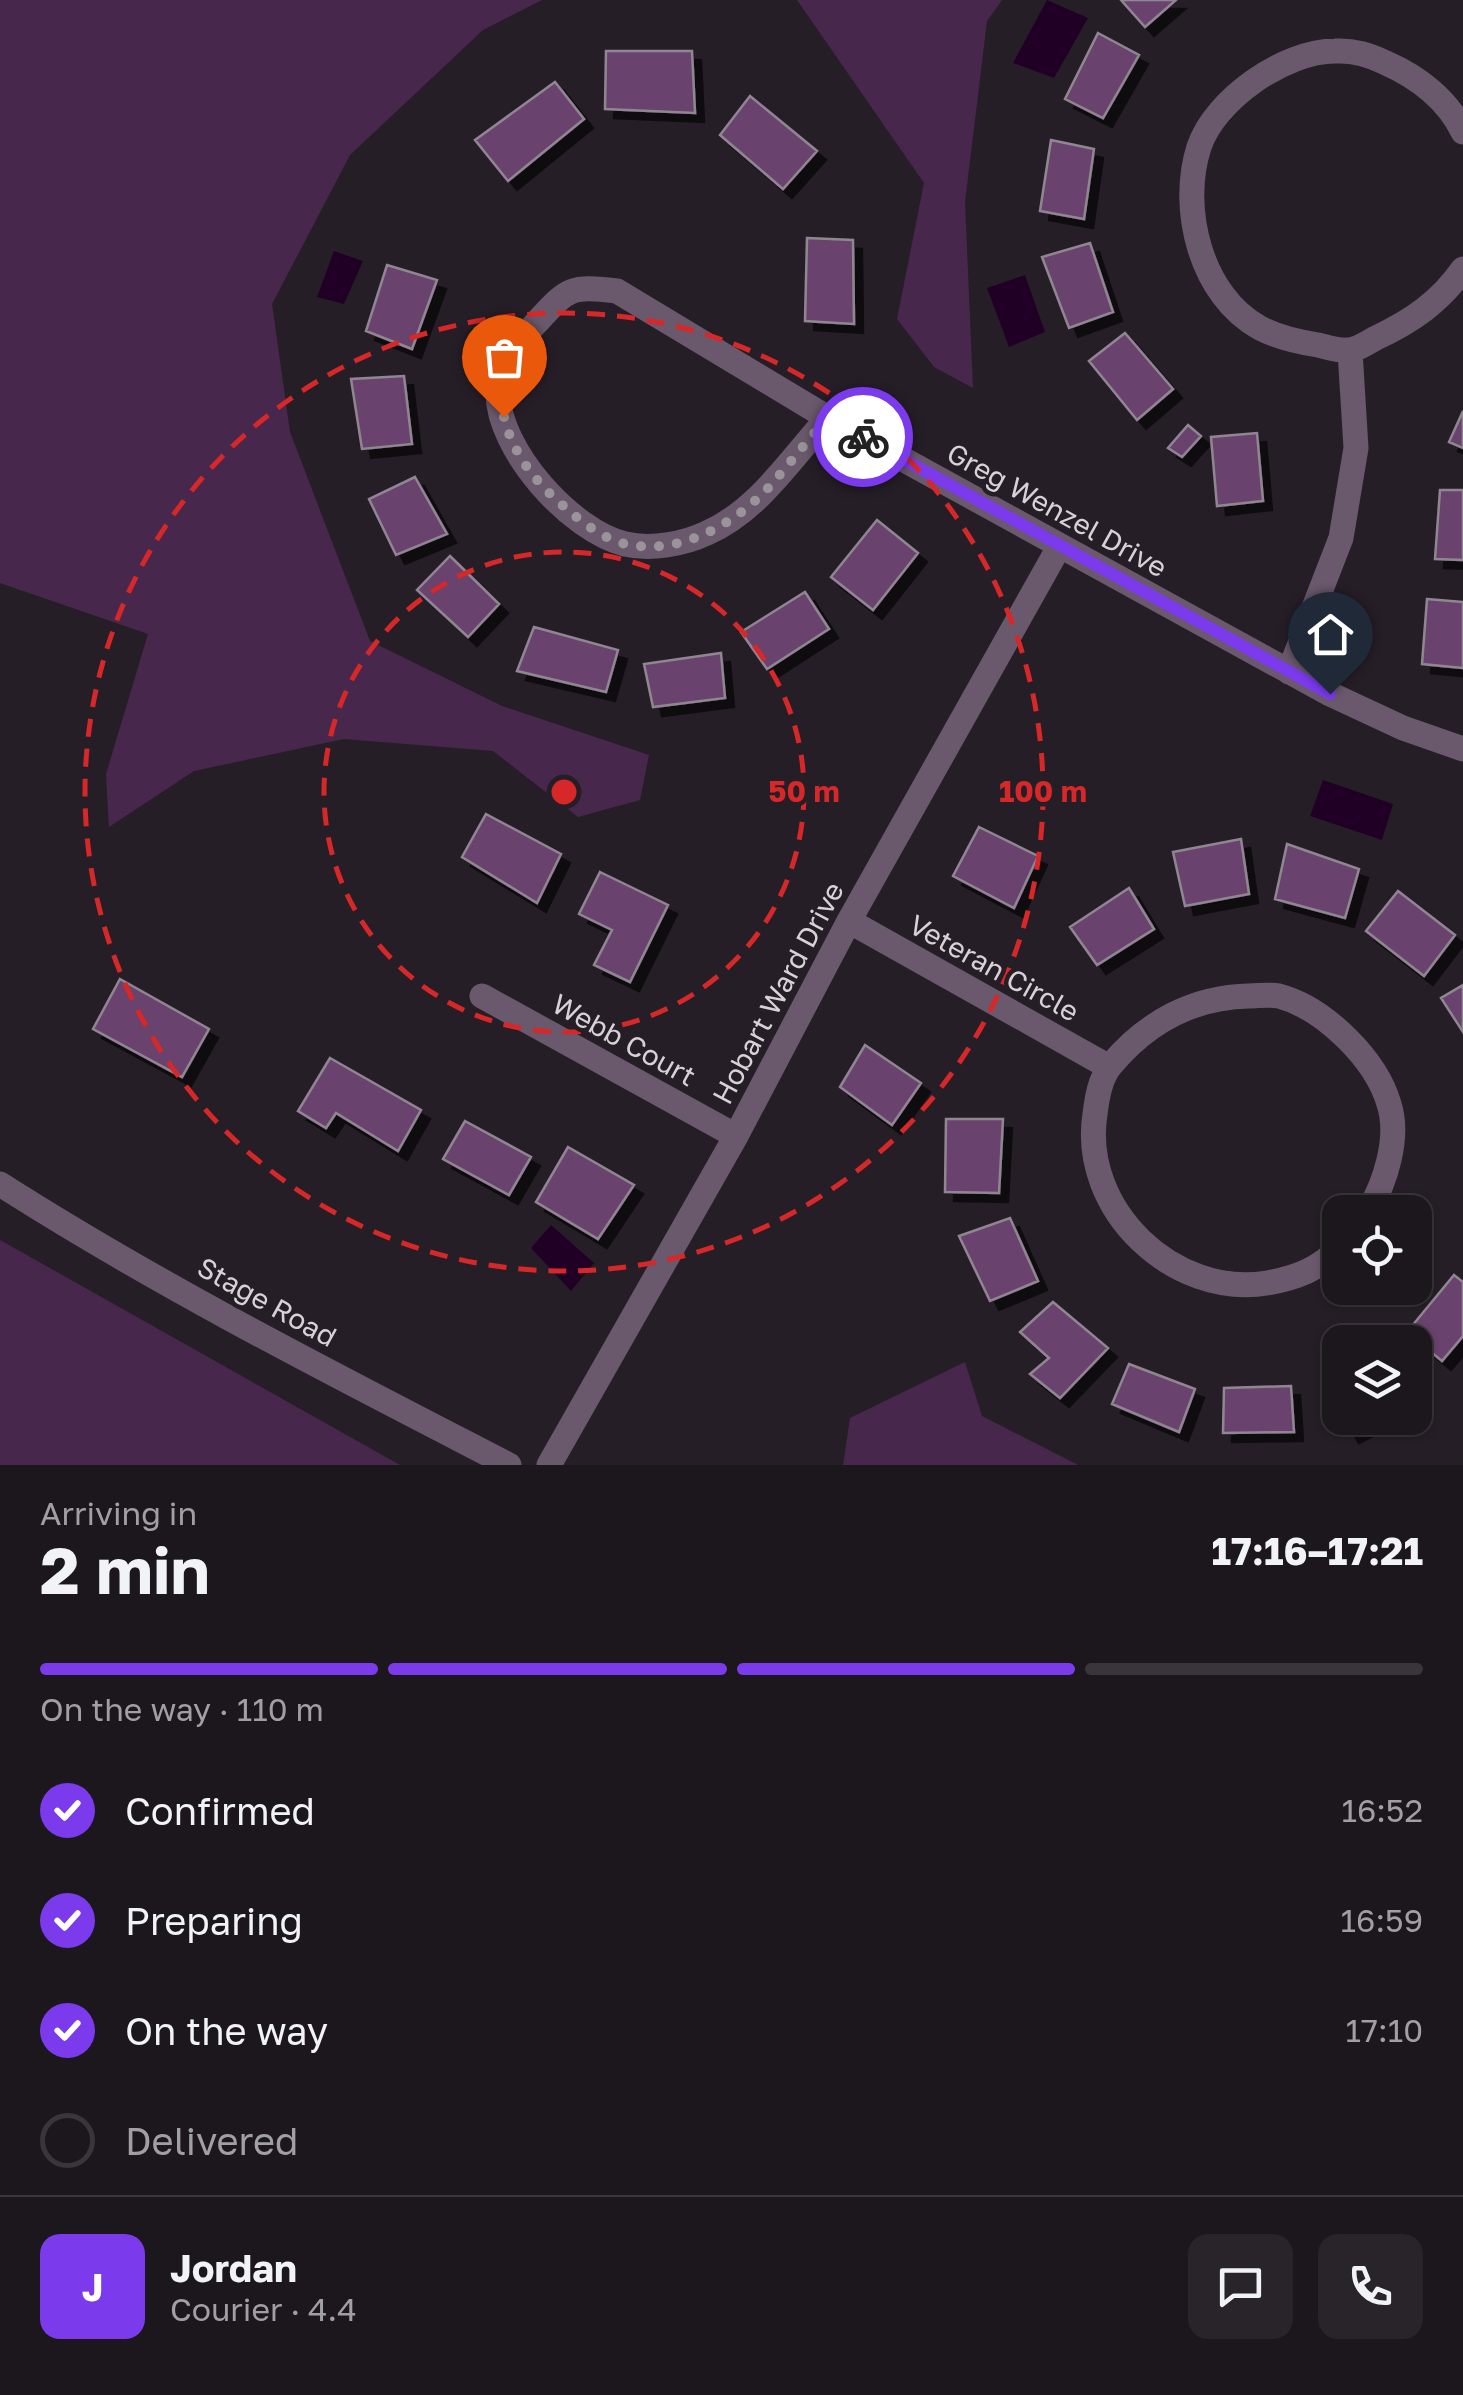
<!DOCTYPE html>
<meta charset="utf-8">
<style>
body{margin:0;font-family:"Golos Text",sans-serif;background:#29232a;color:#f1f3f6;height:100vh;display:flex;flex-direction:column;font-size:38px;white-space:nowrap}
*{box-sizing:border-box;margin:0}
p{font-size:32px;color:#a09fa4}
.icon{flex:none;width:55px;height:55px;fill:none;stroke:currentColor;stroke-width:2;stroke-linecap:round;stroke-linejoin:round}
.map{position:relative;height:1465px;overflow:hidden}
.side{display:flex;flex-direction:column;background:#1c161d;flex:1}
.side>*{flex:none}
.controls{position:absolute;left:1322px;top:1195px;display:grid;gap:20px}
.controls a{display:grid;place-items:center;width:110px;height:110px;border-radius:20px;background:#1c161d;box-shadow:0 2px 8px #0004,0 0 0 2px #3a353b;font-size:50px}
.pin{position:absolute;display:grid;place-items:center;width:85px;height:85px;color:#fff;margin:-102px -42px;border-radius:50% 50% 50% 0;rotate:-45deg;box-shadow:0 0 10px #0007}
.pin .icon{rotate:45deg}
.courier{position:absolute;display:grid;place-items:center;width:100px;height:100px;margin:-50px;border:8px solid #7c3aed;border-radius:50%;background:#fff;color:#222;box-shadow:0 2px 12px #0007}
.head em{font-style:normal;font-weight:700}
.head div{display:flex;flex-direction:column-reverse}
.head{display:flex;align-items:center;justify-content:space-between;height:170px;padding:0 40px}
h1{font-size:65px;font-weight:700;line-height:75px}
.bar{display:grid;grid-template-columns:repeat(4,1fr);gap:15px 10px;align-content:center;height:120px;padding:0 40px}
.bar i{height:12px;border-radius:8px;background:#3a353b}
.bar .active{background:#7c3aed}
.bar p{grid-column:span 4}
.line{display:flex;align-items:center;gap:25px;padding:0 40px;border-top:2px solid #3a353b}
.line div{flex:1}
.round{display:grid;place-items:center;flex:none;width:105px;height:105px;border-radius:20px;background:#29232a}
ol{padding:0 40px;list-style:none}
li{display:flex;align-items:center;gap:30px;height:110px}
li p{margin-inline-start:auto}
li .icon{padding:10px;border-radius:50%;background:#7c3aed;color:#fff;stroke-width:4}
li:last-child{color:#a09fa4}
li i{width:55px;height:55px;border:5px solid #3a353b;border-radius:50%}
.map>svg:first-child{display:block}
.green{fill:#48274c}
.water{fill:#210026}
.building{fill:#69436e;stroke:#908692;stroke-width:2.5;filter:url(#shadow)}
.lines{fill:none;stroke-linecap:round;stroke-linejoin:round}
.minor{stroke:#6a596c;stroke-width:25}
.tertiary{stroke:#6a596c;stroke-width:25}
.done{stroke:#9a939a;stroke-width:10;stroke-dasharray:0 18}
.route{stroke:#7c3aed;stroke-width:12}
.ring{fill:none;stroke:#d62828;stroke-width:5;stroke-dasharray:18 12}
.labels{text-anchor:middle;stroke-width:9;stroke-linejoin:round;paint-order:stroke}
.street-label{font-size:28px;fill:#d8d2d8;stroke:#261e27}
.centre{fill:#d62828;stroke:#261e27;stroke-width:5}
.ring-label{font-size:30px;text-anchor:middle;font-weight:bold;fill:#d62828;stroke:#261e27;stroke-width:9;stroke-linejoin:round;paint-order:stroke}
</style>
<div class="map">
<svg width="1463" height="1465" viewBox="0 0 1463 1465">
<defs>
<filter id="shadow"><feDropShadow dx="9" dy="9" stdDeviation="0" flood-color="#0009"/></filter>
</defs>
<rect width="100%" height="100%" fill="#261e27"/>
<!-- green -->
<path class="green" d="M0 0H542L483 30 350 155 272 304 290 432 370 641 502 706 649 755 640 800 578 817 493 751 344 739 194 771 109 827 106 774 148 634 0 583Z
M797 0H1002L987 21 965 202 973 388 934 367 897 319 924 183Z
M0 1240 400 1465H0Z
M965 1362 982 1416 1078 1465H843L850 1418Z"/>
<!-- water -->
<path class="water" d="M1047 0 1088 18 1054 78 1013 63Z
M334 251 363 261 344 304 317 297Z
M1025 275 1045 332 1009 347 987 288Z
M1323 780 1393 804 1382 840 1310 816Z
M551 1225 594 1263 571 1291 531 1248Z"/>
<!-- building -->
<path class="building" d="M1121 0H1176L1145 27Z
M1098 33 1139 55 1103 118 1065 99Z
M606 51H692L695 113 605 109Z
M555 82 584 119 508 181 475 140Z
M750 96 817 151 783 189 720 135Z
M1051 140 1094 149 1084 219 1040 211Z
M807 238 853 240 854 324 805 321Z
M1090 243 1113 312 1069 328 1042 257Z
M387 265 437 280 412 349 366 331Z
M1125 333 1173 389 1137 420 1089 361Z
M404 376 412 444 362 449 351 379Z
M1463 411V448L1449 442Z
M1188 425 1201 436 1182 457 1168 448Z
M1257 433 1263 501 1217 506 1211 437Z
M415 477 447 534 396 555 369 499Z
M1440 490H1463V560L1435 559Z
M877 520 918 553 873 610 831 577Z
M450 556 499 604 468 637 417 590Z
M805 592 829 629 767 669 741 632Z
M1427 599 1463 602V668L1422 664Z
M534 627 618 650 606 692 517 671Z
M721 653 725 698 653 707 644 664Z
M486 814 561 854 537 903 462 857Z
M979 827 1038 856 1014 908 953 876Z
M1241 839 1249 894 1185 906 1173 852Z
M1287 844 1359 869 1345 918 1275 899Z
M600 872 668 905 630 982 594 965 612 930 579 914Z
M1129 888 1154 929 1097 965 1070 927Z
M1398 891 1455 935 1424 976 1366 931Z
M120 979 209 1029 182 1077 93 1029Z
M1463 985V1032L1441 998Z
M865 1045 921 1083 892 1125 840 1087Z
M330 1058 421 1110 398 1151 336 1113 326 1128 298 1111Z
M946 1119H1003L999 1193 945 1192Z
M465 1121 531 1157 509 1195 443 1159Z
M568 1147 634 1185 598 1239 536 1202Z
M1010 1218 1038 1281 990 1301 959 1236Z
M1454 1275 1463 1282V1336L1442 1361 1407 1332Z
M1053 1302 1108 1348 1060 1398 1030 1374 1049 1358 1020 1332Z
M1129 1364 1195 1389 1179 1432 1112 1404Z
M1340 1385V1415L1327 1391Z
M1291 1386 1294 1432 1223 1433 1224 1388Z
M1341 1418H1382L1350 1434Z"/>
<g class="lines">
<!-- minor -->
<path class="minor" d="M1463 132C1448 100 1418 77 1386 63 1369 55 1354 50 1335 51 1285 51 1215 99 1199 147 1179 209 1201 296 1260 328 1279 338 1298 342 1318 345 1327 347 1339 351 1348 350 1357 350 1368 342 1376 338 1412 321 1440 302 1463 269
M828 418C791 458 759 510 707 533 684 544 651 550 625 544 571 531 498 450 498 393 498 372 523 336 538 321 569 287 571 286 617 291L828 418 1330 694 1403 728 1463 749
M1289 672 1341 538 1356 448 1350 351
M849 921 1109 1067
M482 996 736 1136
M1340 1247C1320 1269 1296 1278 1267 1283 1174 1298 1080 1210 1095 1114 1097 1098 1100 1078 1111 1065 1147 1022 1194 997 1249 996 1258 996 1270 994 1279 996 1324 1008 1376 1059 1389 1104 1400 1138 1385 1183 1368 1212
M549 1465 736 1136 849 921 1059 547"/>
<!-- tertiary -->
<path class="tertiary" d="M0 1184C163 1288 337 1376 509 1465"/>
</g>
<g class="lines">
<!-- done -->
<path class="done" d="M504 417C513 455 537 484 567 509 583 523 605 540 626 544 678 556 734 525 769 487 789 465 807 440 828 418L863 437"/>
<!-- route -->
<path class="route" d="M863 437 1330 694"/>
</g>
<!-- distance rings -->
<g class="ring">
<circle cx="564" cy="792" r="240"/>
<circle cx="564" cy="792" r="479"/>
</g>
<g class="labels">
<!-- street labels -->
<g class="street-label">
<text transform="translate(1057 510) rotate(29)" y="10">Greg Wenzel Drive</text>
<text transform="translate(994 968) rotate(29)" y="10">Veteran Circle</text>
<text transform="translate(778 993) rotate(-62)" y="10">Hobart Ward Drive</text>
<text transform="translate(624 1040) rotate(29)" y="10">Webb Court</text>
<text transform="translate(267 1302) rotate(29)" y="10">Stage Road</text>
</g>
</g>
<circle cx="564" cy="792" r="15" class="centre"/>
<g class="ring-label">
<text x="804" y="802">50 m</text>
<text x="1043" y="802">100 m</text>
</g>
</svg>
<div class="controls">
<a><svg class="icon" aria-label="locate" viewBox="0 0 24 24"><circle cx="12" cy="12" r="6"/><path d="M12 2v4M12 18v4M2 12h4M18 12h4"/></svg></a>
<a><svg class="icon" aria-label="layers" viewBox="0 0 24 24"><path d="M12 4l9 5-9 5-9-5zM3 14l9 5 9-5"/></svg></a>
</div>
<div class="pin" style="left:504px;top:417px;background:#ea580c"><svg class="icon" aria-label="bag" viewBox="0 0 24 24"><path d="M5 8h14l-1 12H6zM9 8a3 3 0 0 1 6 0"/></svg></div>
<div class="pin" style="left:1330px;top:694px;background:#1f2937"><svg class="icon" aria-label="home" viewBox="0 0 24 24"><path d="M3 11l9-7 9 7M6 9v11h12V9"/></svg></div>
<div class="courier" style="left:863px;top:437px"><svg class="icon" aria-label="bike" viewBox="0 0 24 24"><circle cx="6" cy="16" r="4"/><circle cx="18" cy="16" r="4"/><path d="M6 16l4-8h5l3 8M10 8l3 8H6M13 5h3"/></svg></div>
</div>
<section class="side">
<div class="head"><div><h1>2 min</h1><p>Arriving in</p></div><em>17:16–17:21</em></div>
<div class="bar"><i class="active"></i><i class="active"></i><i class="active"></i><i></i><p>On the way · 110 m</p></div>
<ol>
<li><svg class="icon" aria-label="check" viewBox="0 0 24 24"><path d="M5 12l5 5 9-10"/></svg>Confirmed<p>16:52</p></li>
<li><svg class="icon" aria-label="check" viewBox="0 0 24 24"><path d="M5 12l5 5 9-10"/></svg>Preparing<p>16:59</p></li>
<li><svg class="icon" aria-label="check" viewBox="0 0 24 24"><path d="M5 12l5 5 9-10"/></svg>On the way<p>17:10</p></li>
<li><i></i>Delivered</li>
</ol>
<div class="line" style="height:180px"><b class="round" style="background:#7c3aed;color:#fff">J</b><div><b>Jordan</b><p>Courier · 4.4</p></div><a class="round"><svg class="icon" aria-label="chat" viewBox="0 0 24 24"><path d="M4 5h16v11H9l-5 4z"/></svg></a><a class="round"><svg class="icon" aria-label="phone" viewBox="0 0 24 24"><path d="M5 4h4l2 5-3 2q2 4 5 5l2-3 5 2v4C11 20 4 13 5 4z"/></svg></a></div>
</section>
